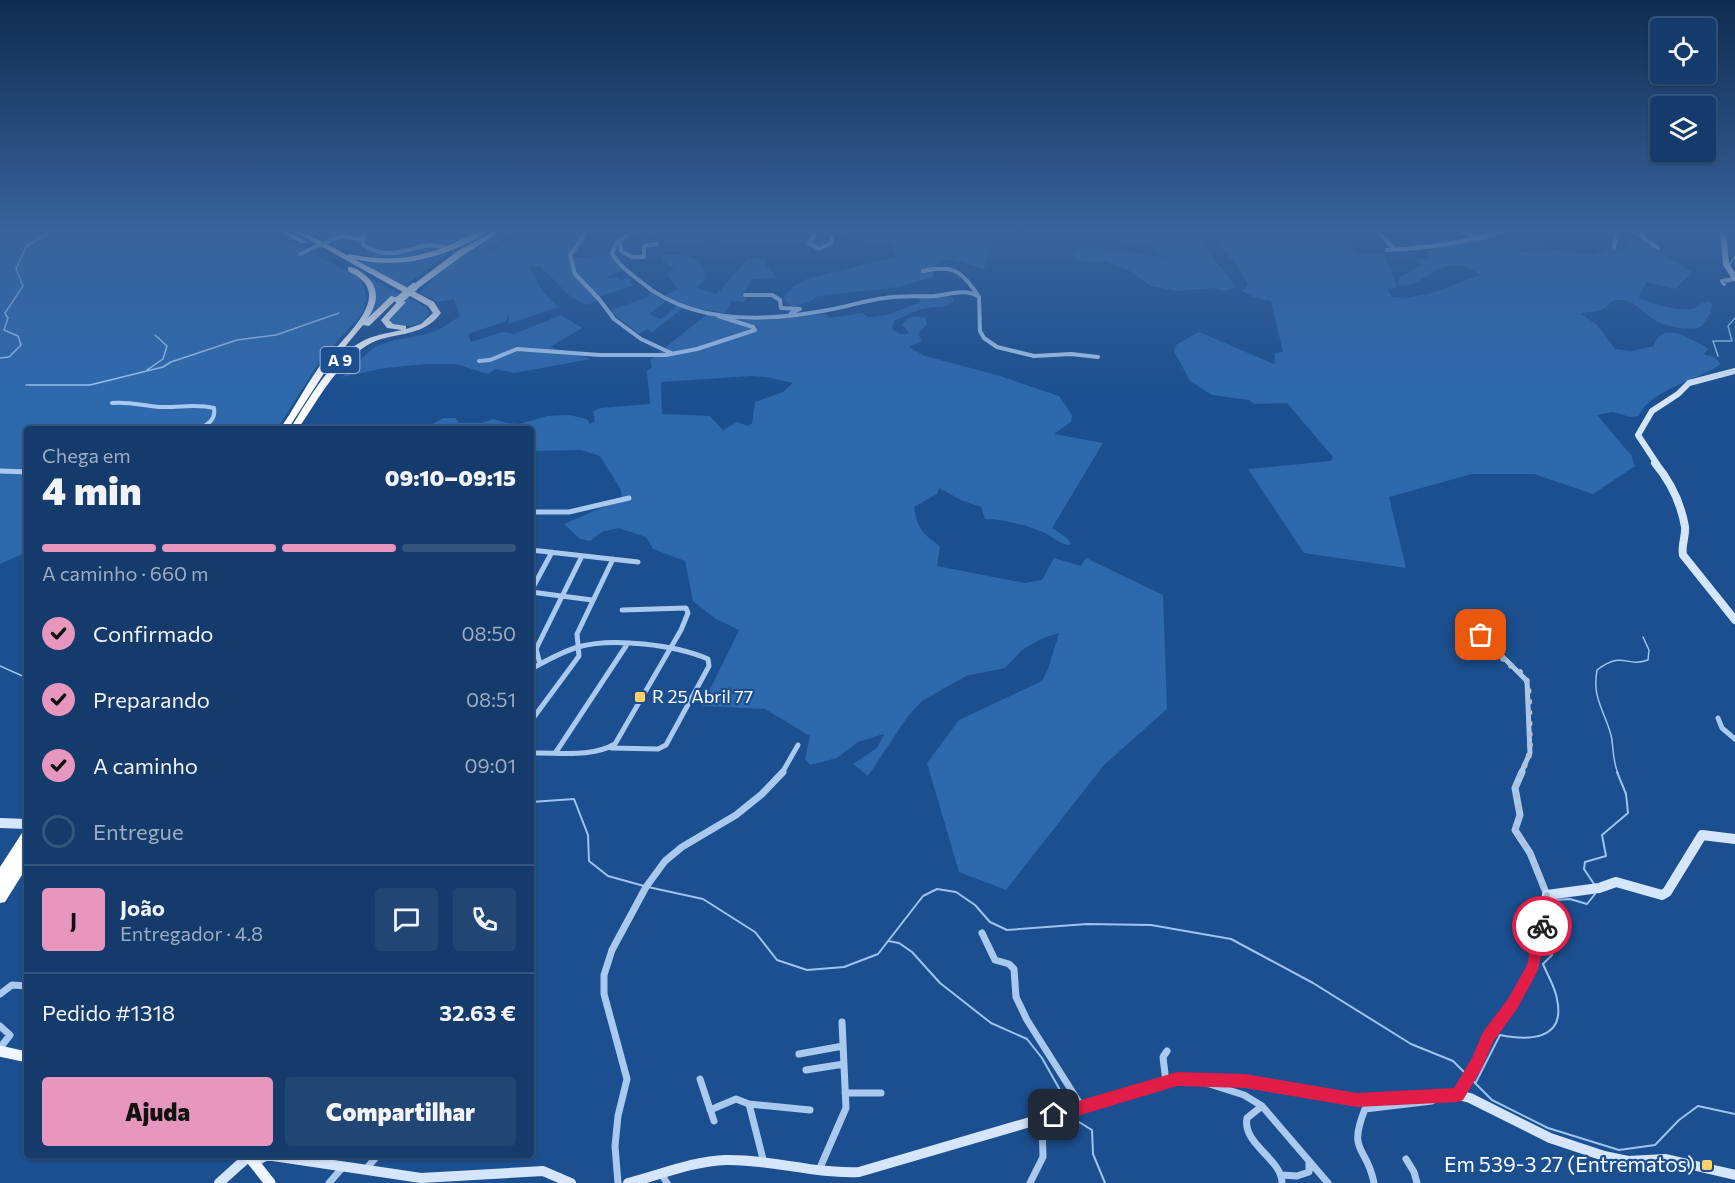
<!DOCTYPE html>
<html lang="pt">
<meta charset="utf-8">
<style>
body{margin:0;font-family:Commissioner,sans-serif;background:#214673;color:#f1f3f6;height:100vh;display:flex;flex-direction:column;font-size:22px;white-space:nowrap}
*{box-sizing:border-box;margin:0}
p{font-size:20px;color:#9dadc1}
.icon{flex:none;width:33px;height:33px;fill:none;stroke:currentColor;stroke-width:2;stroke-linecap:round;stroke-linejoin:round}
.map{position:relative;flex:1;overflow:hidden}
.details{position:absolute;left:24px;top:426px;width:510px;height:732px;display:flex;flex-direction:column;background:#143b6b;border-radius:6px;box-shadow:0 2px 4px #0004,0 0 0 2px #33557e}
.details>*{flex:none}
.fabs{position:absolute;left:1650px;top:18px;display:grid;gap:12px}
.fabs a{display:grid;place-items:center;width:66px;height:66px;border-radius:6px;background:#143b6b;box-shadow:0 2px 4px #0004,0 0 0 2px #33557e;font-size:30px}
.pin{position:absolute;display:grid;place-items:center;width:51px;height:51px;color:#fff;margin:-26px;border-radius:12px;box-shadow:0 3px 9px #0006}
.courier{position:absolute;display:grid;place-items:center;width:60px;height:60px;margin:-30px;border:4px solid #e11d48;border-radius:50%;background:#fff;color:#222;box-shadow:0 2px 8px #0007}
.headline em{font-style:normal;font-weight:800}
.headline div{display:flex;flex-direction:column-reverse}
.headline{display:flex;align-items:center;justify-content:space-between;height:102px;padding:0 18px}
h1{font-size:39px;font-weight:800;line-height:45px}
.bar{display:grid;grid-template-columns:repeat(4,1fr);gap:9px 6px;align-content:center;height:72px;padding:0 18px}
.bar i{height:8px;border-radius:4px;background:#33557e}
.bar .on{background:#e797bd}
.bar p{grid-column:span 4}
.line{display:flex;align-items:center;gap:15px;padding:0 18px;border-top:2px solid #33557e}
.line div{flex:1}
.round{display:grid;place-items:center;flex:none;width:63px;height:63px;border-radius:6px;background:#214673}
ol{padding:0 18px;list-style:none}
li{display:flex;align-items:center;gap:18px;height:66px}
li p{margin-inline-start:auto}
li .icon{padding:6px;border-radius:50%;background:#e797bd;color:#111;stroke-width:4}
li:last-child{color:#9dadc1}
li i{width:33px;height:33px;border:3px solid #33557e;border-radius:50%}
.primary-button{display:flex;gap:12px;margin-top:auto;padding:12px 18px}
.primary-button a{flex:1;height:69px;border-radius:6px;background:#e797bd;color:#111;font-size:24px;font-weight:800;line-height:69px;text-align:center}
.primary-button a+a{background:#214673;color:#f1f3f6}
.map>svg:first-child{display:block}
.green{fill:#2e69ad;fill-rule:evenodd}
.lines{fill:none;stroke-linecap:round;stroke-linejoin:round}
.stream-far1{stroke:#9cc4f0;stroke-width:1.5}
.stream{stroke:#9cc4f0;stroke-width:2}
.street-tunnel{stroke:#3d69a0;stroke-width:4;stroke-dasharray:4 2;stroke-linecap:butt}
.street-far2{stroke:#a9c9ee;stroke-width:4}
.street-far1{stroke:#a9c9ee;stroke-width:5}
.street{stroke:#a9c9ee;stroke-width:7}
.secondary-far2{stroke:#d6e6fa;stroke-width:6}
.secondary-far1{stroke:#d6e6fa;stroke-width:8}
.secondary{stroke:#d6e6fa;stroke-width:10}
.primary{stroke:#f0f6ff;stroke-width:11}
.highway{fill:#fff;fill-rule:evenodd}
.street-bridge{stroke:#a9c9ee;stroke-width:4}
.highway-bridge{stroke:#fff;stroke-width:8}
.route{fill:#e11d48}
.done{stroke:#afc1d8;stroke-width:6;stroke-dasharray:0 10.8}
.poi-dot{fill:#ffd166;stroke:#1b4f8f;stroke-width:2}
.labels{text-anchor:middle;stroke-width:4.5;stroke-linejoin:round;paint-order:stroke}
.shield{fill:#1b4f8f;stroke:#bbcadd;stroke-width:1.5}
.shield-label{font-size:16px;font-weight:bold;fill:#fff}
.poi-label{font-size:18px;fill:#fff;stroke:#1b4f8f;text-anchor:start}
.near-poi-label{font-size:21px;fill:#fff;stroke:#1b4f8f;text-anchor:end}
</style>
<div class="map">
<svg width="1735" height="1183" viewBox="0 0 1735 1183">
<rect width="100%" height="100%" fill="#1b4f8f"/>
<!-- green -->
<path class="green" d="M0 231H265L304 250 295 253 298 256 314 254 359 277 364 286 366 300 362 314 320 361 277 429H27V552L0 564Z
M312 231H481C427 261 364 272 312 231Z
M506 231H515L483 251H491L527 231H588L570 258 611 255 623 271 607 276 610 279 617 277 621 280 629 278 632 281 629 282 634 285 598 297 600 300 586 305 571 297 540 266 530 267 542 291 558 307 509 324V313L506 321 468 334 471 342 503 332 514 334 561 315 582 328 550 347 591 359 514 373 496 369 488 374 456 364H426L385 368 342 377 373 348 391 341 427 334 440 329 460 316 454 299 438 302 420 293C441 268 478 245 506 231Z
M653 231H795L806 240 769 246 741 241 731 243 710 239 694 247 660 239 649 233Z
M834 231H1048L1044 233 995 232 984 269 950 259 939 261 932 277 899 287 818 296 809 302 792 307 783 298 794 286 807 279 896 257 891 243H876L836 236Z
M1131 231H1192L1236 287 1223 291 1213 288 1176 291 1151 286 1132 272 1106 262 1079 261 1071 254 1081 248 1095 247 1166 258 1145 244C1135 245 1126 246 1119 237Z
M1245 231H1284L1293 241 1338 240 1358 255 1380 253 1385 255 1397 287 1387 289 1392 297 1403 298 1429 294 1480 275C1445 245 1421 292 1398 285L1400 277 1422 265 1417 260 1428 257V253C1443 242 1477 242 1495 237 1510 242 1527 236 1541 244L1520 251 1525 252 1557 250 1595 255 1607 248 1627 250 1629 239 1643 241 1692 272 1675 289 1646 282 1639 297C1647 303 1682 312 1692 309 1700 307 1700 301 1710 302L1712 304 1710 314 1701 327C1688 331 1666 327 1655 320 1640 312 1639 301 1618 300 1610 299 1610 306 1603 309 1596 313 1587 312 1580 313L1597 325 1615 349 1631 351 1654 346C1661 320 1689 338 1706 347L1708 350 1704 353 1705 355 1714 357 1721 364C1701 379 1647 391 1639 416L1630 417 1613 412 1597 415 1631 455 1635 466 1593 494 1534 474H1472L1389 497 1406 568 1304 553 1248 469 1331 461 1333 457 1287 403 1254 404 1249 400 1212 395 1190 381 1174 351 1177 344 1199 332 1274 364 1275 353 1283 352 1271 301 1253 297 1242 291 1248 284 1235 263 1217 244 1232 237 1247 235Z
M450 252 407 284 418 290 415 293 353 259 390 263Z
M665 255C687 255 702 254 705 280L696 288 717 294 748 258 765 260V264L778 278 752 279 742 295H747L744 302 732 301 725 313 694 308 661 297 678 289 667 274 674 269 661 259Z
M368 277 426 307 429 311C426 327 403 329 391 323L388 319 403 303 391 296 368 317 372 283Z
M651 293 665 302 649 314 661 319 677 306 683 308 652 332 647 329 639 334 611 312V310L646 298Z
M948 296 953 298V302L945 306 921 309 894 321 892 329 899 334H908L909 332 902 325C908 315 915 316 925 318L927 324 919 333 921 341 909 347 925 356 997 375 1059 396 1072 415 1071 422 1054 434 1103 443 1052 528 1067 538 1071 544 1068 545C1058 543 1052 536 1043 532 1024 525 1004 519 985 519L981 507 961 500 939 488 937 494 914 507C918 530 922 533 940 546L937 566 1025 583 1042 580 1054 558 1081 566 1086 558 1163 595 1167 709 1104 765 1006 890 959 872 927 763 959 720 1042 681 1048 669 1059 633 1041 639 1022 650 1005 668 966 676 922 701 908 716 868 776 853 764 877 748 884 734 858 742 837 758 810 765 805 759 810 736 765 709 702 706 739 630 716 619 693 601 685 561 653 549 646 537 618 528 602 532 590 541 580 539 564 524 622 499 621 490 600 456 581 450 531 451V429H422L444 418H455L459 423H481L494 419 506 423 519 424 547 416 569 415 587 419 590 424 595 421 593 411 601 408 650 404 647 371 652 367 650 360 707 314 744 320H771L825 314 830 318 862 313 868 317 887 315 921 302 918 297ZM751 376 767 377 793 383 783 392 755 402 752 423 748 426 737 422 723 430 710 416 662 414 661 382Z"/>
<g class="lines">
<!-- stream-far1 -->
<path class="stream-far1" d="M1729 265 1735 257
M1718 356 1713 341H1732L1728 326 1735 318
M0 358 9 357 21 345 18 336 4 330 8 318 5 313 23 286 16 269 26 247 51 231
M147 370 163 359 167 346 155 335
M26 385H90L163 367 171 362 237 340 276 335 339 313
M0 666 27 678
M1618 773C1612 760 1614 748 1611 735 1604 709 1592 699 1597 670 1624 650 1625 668 1648 660L1649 650 1643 637"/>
<!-- stream -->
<path class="stream" d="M531 802 574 799 588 835 589 861 608 876 644 886
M1594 884 1584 869 1585 862 1606 856 1602 835 1628 813 1626 794 1617 772
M648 887 703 899 755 932 777 960 807 970 844 967 878 954 923 896 937 889 956 892 975 905 990 922 1007 930 1087 924 1151 925 1231 939 1313 983 1411 1044 1453 1061 1466 1074
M888 941 899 943 912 952 940 983 991 1023 1027 1039 1042 1058 1069 1106
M1471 1079 1492 1100 1548 1128 1619 1150 1655 1145 1679 1120 1698 1106 1735 1114
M1476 1082 1500 1035C1529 1041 1566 1040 1557 999 1555 987 1548 976 1543 964L1552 955 1555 900 1570 899 1587 904 1595 894
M1072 1113 1074 1119 1092 1130 1093 1154 1105 1183"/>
<!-- street-tunnel -->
<path class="street-tunnel" d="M447 248 463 258"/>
<!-- street-far2 -->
<path class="street-far2" d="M363 231V245C400 267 412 237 447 248
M587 231 570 255 575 274 599 299 614 319 641 339 671 353
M634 231 617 242 612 253C618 265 630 273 641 282 691 324 766 322 828 310 847 307 866 300 885 298 902 295 919 297 935 296 950 294 967 288 979 297L980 331 984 338 997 347 1034 356 1071 354 1098 357
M813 231 815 235 809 243 819 249 831 243 832 237 827 231
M1377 231 1395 249
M1464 231 1480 239
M1484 231 1492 235
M1613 231 1616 235 1614 247
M1634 231 1658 248
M333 239 345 236 362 240
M620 241 621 251 632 257H644V246L657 244
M1387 250C1427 248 1464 243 1503 231
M923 271C954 264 963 272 979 297
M1724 284 1722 281 1735 279
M745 295H772L780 300 781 308 800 309 791 313
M479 361 490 360 517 349 600 355H666L697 349 755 330 753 327 718 316
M112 403C129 401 143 406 160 407 179 408 196 403 214 408 216 420 208 424 199 429"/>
<!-- street-far1 -->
<path class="street-far1" d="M0 471 27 472
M531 512H569L629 498
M531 550 638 562
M531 591 552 552
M531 592 592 600
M1481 635 1527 681 1530 753 1521 773
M1460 653 1493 647
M540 664 536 649 582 556
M531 669C546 661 561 652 578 647 612 637 676 645 708 659L709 666 666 745 658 749 611 748
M1718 718 1722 728 1735 739
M531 721 579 656 577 634 613 559
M556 752 626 646
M531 753C558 752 591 758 615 744L681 630 688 613 686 608 622 610
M782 773 798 745"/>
<!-- street -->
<path class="street" d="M1522 772 1515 788 1520 815 1515 830 1530 853 1547 895
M982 933 995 960 1009 964 1014 969 1016 997 1027 1020 1082 1107
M0 994 12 985 27 986
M0 1026 10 1035 0 1048
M799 1054 843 1046
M806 1070 844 1064
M700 1079 714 1121
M1166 1082 1163 1057 1167 1051
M1203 1082 1244 1095 1262 1106 1328 1183
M845 1093H881
M1262 1106 1247 1118C1242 1144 1282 1159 1282 1183
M710 1110 736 1099 749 1104
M1406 1159 1414 1172 1417 1183
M764 1163 749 1104 810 1110
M366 1169 378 1155
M819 1170 846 1108 842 1022
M662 1175 667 1183
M1282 1175 1297 1176 1309 1172V1164
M329 1183 342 1168
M618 1183 615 1146 618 1116 627 1079 604 994V975L612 950 646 887 665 861 682 847 736 815 762 794 783 772
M1030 1183 1043 1157 1042 1119
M1374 1183C1367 1145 1347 1154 1365 1109L1432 1101 1434 1098"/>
<!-- secondary-far2 -->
<path class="secondary-far2" d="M1723 231 1726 264 1735 278
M1657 464 1638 435 1652 411 1678 394 1689 383 1735 371"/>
<!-- secondary-far1 -->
<path class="secondary-far1" d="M1655 463C1670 481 1681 503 1685 527 1686 536 1681 545 1683 555L1735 620"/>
<!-- secondary -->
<path class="secondary" d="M0 823 27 824
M1458 1095 1477 1063 1488 1037 1512 1004 1533 967 1547 895 1599 888 1616 882 1662 895 1667 892 1702 835 1735 839
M254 1162 265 1156H273L421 1178 543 1171 571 1183
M219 1183 249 1156
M628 1183C660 1175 693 1161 726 1160 771 1159 814 1174 859 1172L1177 1079H1224L1265 1083 1357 1100 1458 1095 1470 1098 1550 1138 1604 1156 1628 1161 1666 1159 1735 1175"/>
<!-- primary -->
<path class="primary" d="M0 1051 27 1057
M248 1155 270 1183"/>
<!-- highway -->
<path class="highway" d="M279 231H287L307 242 301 243Z
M294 231H302L347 255 350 254C385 262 417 259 450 245 462 240 475 230 488 231 481 237 472 241 464 245 429 261 392 268 354 259L434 302 441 313C421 340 391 330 366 346 336 365 318 400 298 429H290C309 399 330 360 361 342 373 335 388 333 402 330L387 328 381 320 399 300 406 302 389 320 393 324 406 326V329L421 324 433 313 428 306Z
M494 231H501L465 254 417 289 410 287 459 250Z
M348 267C355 267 360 271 365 275 380 287 378 303 368 318L391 296 398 298 369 326 363 325 328 367 288 429H280C293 410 304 389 317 370 331 350 371 318 369 294 368 282 358 276 348 271Z
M27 831 26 850H27V867L5 902 0 903V867L22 833Z"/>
<!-- street-bridge -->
<path class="street-bridge" d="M300 254 333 239"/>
<!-- highway-bridge -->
<path class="highway-bridge" d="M399 300 414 287"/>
</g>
<!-- sky -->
<linearGradient id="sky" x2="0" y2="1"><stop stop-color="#0f2b4f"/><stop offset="0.58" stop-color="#39639b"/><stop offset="1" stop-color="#39639b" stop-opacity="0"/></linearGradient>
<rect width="1735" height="396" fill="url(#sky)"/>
<!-- route -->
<path class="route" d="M1542 919 1547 921 1549 926 1537 972 1517 1009 1493 1042 1482 1068 1463 1100 1458 1102 1357 1107 1245 1088 1177 1086 1054 1123 1049 1121 1047 1115 1049 1110 1054 1108 1177 1072 1245 1074 1357 1093 1454 1088 1472 1058 1483 1032 1508 999 1527 965 1536 926 1538 921Z"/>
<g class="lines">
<!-- done -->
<path class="done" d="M1481 635 1507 663 1520 672 1527 681 1529 694 1530 753 1515 788 1520 815 1515 830 1530 853 1547 895 1542 926"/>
</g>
<!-- markers -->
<g class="poi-dot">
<rect x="634" y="691" width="12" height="12" rx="3"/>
<rect x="1701" y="1159" width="12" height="12" rx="3"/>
</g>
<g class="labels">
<!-- shield labels -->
<rect class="shield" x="320.5" y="347" width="39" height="26" rx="4.5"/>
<g class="shield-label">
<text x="340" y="366">A 9</text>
</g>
<!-- poi labels -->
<g class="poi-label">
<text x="652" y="703">R 25 Abril 77</text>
</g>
<!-- near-poi labels -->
<g class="near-poi-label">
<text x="1695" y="1172">Em 539-3 27 (Entrematos)</text>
</g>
</g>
</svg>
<div class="fabs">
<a><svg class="icon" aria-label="locate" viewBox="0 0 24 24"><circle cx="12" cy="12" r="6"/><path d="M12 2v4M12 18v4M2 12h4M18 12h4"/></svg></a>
<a><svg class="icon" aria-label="layers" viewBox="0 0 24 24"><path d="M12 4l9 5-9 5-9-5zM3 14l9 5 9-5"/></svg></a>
</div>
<div class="pin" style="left:1481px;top:635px;background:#ea580c"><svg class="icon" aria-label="bag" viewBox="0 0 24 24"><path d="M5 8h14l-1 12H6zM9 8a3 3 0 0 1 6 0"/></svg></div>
<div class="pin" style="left:1054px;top:1115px;background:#1f2937"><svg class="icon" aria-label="home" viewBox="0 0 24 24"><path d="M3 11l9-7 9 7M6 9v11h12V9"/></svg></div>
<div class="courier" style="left:1542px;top:926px"><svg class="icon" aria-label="bike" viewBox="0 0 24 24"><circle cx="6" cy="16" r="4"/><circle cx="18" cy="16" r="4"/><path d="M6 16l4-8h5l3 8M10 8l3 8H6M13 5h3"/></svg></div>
<section class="details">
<div class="headline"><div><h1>4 min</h1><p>Chega em</p></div><em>09:10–09:15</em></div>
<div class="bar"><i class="on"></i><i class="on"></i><i class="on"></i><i></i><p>A caminho · 660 m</p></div>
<ol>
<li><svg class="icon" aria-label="check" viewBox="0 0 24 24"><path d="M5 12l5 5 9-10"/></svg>Confirmado<p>08:50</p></li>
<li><svg class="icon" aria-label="check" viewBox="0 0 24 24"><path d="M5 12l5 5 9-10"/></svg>Preparando<p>08:51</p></li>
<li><svg class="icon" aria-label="check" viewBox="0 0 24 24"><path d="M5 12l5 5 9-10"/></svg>A caminho<p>09:01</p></li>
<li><i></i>Entregue</li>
</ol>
<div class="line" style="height:108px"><b class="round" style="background:#e797bd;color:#111">J</b><div><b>João</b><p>Entregador · 4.8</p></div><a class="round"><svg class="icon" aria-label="chat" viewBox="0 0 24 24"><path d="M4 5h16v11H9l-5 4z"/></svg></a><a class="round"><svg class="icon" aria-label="phone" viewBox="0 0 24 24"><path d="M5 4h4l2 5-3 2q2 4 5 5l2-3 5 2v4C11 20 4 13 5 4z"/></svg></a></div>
<div class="line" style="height:78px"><div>Pedido #1318</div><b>32.63 €</b></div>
<div class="primary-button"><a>Ajuda</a><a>Compartilhar</a></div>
</section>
</div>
